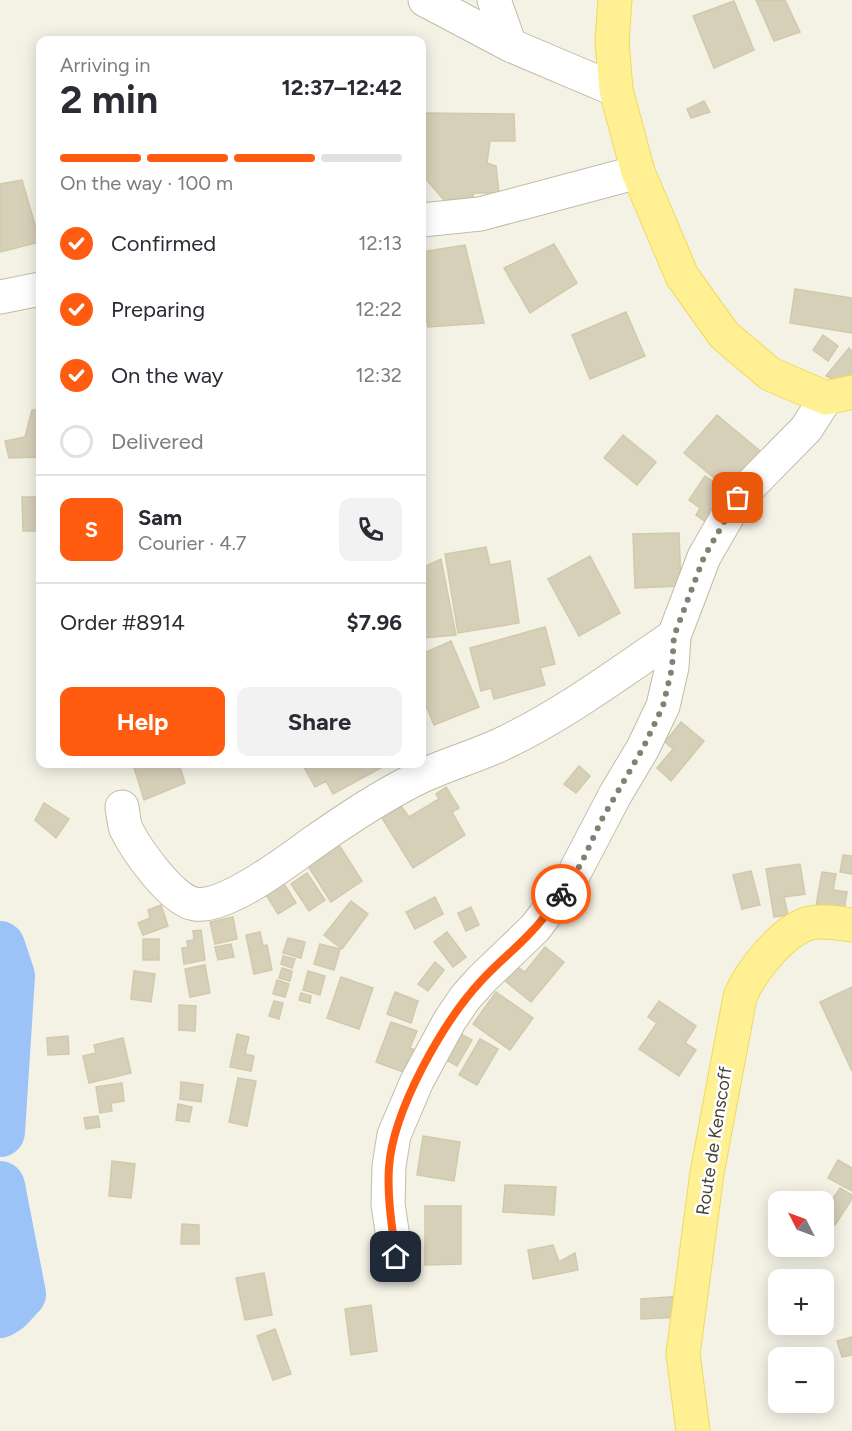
<!DOCTYPE html>
<meta charset="utf-8">
<style>
body{margin:0;font-family:Figtree,sans-serif;background:#f2f2f3;color:#2b2b33;height:100vh;display:flex;flex-direction:column;font-size:22px;white-space:nowrap}
*{box-sizing:border-box;margin:0}
p{font-size:20px;color:#7c7c81}
.icon{flex:none;width:33px;height:33px;fill:none;stroke:currentColor;stroke-width:2;stroke-linecap:round;stroke-linejoin:round}
.map{position:relative;flex:1;overflow:hidden}
.side{position:absolute;left:36px;top:36px;width:390px;height:732px;display:flex;flex-direction:column;background:#fff;border-radius:12px;box-shadow:0 3px 15px #0003}
.side>*{flex:none}
.needle{width:39px;rotate:312deg}
.tools{position:absolute;left:768px;top:1191px;display:grid;gap:12px}
.tools a{display:grid;place-items:center;width:66px;height:66px;border-radius:12px;background:#fff;box-shadow:0 3px 15px #0003;font-size:30px}
.pin{position:absolute;display:grid;place-items:center;width:51px;height:51px;color:#fff;margin:-26px;border-radius:12px;box-shadow:0 3px 9px #0006}
.courier{position:absolute;display:grid;place-items:center;width:60px;height:60px;margin:-30px;border:4px solid #ff5b11;border-radius:50%;background:#fff;color:#222;box-shadow:0 2px 8px #0007}
.head em{font-style:normal;font-weight:700}
.head div{display:flex;flex-direction:column-reverse}
.head{display:flex;align-items:center;justify-content:space-between;height:102px;padding:0 24px}
h1{font-size:39px;font-weight:700;line-height:45px}
.bar{display:grid;grid-template-columns:repeat(4,1fr);gap:9px 6px;align-content:center;height:72px;padding:0 24px}
.bar i{height:8px;border-radius:4px;background:#e1e1e2}
.bar .active{background:#ff5b11}
.bar p{grid-column:span 4}
.line{display:flex;align-items:center;gap:15px;padding:0 24px;border-top:2px solid #e1e1e2}
.line div{flex:1}
.round{display:grid;place-items:center;flex:none;width:63px;height:63px;border-radius:12px;background:#f2f2f3}
ol{padding:0 24px;list-style:none}
li{display:flex;align-items:center;gap:18px;height:66px}
li p{margin-inline-start:auto}
li .icon{padding:6px;border-radius:50%;background:#ff5b11;color:#fff;stroke-width:4}
li:last-child{color:#7c7c81}
li i{width:33px;height:33px;border:3px solid #e1e1e2;border-radius:50%}
.button{display:flex;gap:12px;margin-top:auto;padding:12px 24px}
.button a{flex:1;height:69px;border-radius:12px;background:#ff5b11;color:#fff;font-size:24px;font-weight:700;line-height:69px;text-align:center}
.button a+a{background:#f2f2f3;color:#2b2b33}
.map>svg:first-child{display:block}
.lines{fill:none;stroke-linecap:round;stroke-linejoin:round}
.river{stroke:#9bc3f7;stroke-width:50}
.building{fill:#d7d0b9;stroke:#d2c9ac;stroke-width:1.5}
.minor-casing{stroke:#c0bca6;stroke-width:35}
.major-casing{stroke:#efda58;stroke-width:35}
.minor{stroke:#fff;stroke-width:33}
.major{stroke:#fff193;stroke-width:33}
.done{stroke:#848072;stroke-width:6;stroke-dasharray:0 10.8}
.route{stroke:#ff5b11;stroke-width:8}
.labels{text-anchor:middle;stroke-width:5;stroke-linejoin:round;paint-order:stroke}
.street-label{font-size:18px;fill:#474334;stroke:#fff}
</style>
<div class="map">
<svg width="852" height="1431" viewBox="0 0 852 1431">
<rect width="100%" height="100%" fill="#f4f2e5"/>
<g class="lines">
<!-- river -->
<path class="river" d="M0 946 10 976 0 1132
M0 1186 21 1294 8 1308 0 1313"/>
</g>
<!-- building -->
<path class="building" d="M756 0H785L800 32 774 41Z
M734 1 754 50 714 68 693 16Z
M704 101 710 112 691 118 687 109Z
M422 113 514 114 515 141H490L487 163 496 166 499 193H474L472 200 443 199 425 178 422 152Z
M22 180 40 242 0 252V184Z
M554 244 577 283 530 313 504 268Z
M465 245 484 323 428 327 424 307 422 306V252Z
M795 289 852 298V333L790 323Z
M626 312 645 356 590 379 572 335Z
M823 335 838 346 828 361 813 350Z
M849 348 852 351V381L841 383 826 376Z
M32 410H40V457L9 458 5 441 25 437Z
M717 415 765 455 732 493 684 453Z
M623 435 656 462 637 485 604 458Z
M705 476 732 494 710 525 696 515 700 508 689 500Z
M22 497H40V531H23Z
M679 533 681 586 635 588 633 534Z
M486 547 490 565 510 561 519 623 458 633 445 554Z
M590 556 620 613 579 636 548 579Z
M441 559 456 635 422 638V568Z
M545 627 555 664 540 668 545 685 494 699 491 688 481 691 470 648Z
M451 641 479 707 434 725 422 696V654Z
M681 722 704 741 671 781 657 768 673 749 665 742Z
M133 764H179L185 783 144 800Z
M311 764H388L333 794 326 781 315 787 304 767Z
M579 766 590 776 576 793 564 784Z
M446 787 459 808 452 812 465 835 413 868 382 818 401 806 409 817 439 799 436 794Z
M44 803 69 819 56 838 35 820Z
M339 845 362 881 331 902 308 866Z
M843 855 852 856V874L840 872Z
M800 864 805 894 784 897 788 915 774 917 766 869Z
M751 871 760 905 742 909 733 875Z
M822 872 836 874 833 890 847 892 844 911 816 906Z
M307 873 325 900 309 911 291 884Z
M283 882 296 903 278 914 265 893Z
M435 897 443 914 415 929 406 912Z
M351 901 368 914 342 949 324 935Z
M161 905 168 926 143 935 138 923 150 918 148 910Z
M471 907 479 925 466 931 458 913Z
M233 917 237 939 215 944 210 922Z
M201 930 205 960 184 964 182 948 188 947 187 941 194 940 193 931Z
M260 932 263 946 267 945 272 970 254 974 246 935Z
M447 932 466 957 453 967 434 942Z
M288 938 305 942 301 958 283 953Z
M143 939H159V960H143Z
M231 944 234 957 218 960 215 947Z
M320 944 340 949 334 970 314 964Z
M545 947 564 962 531 1002 504 980 515 965 525 972Z
M283 956 295 959 292 968 281 964Z
M435 962 444 970 428 991 418 984Z
M205 965 210 993 190 997 185 969Z
M282 968 292 971 290 981 279 978Z
M134 971 155 974 151 1002 131 999Z
M308 971 325 976 320 995 303 990Z
M341 977 373 988 359 1029 327 1018Z
M277 980 289 984 285 997 273 994Z
M852 987V1071L820 1002Z
M395 992 418 1001 411 1023 387 1014Z
M496 992 533 1018 510 1050 473 1024Z
M301 993 311 996 310 1003 299 1000Z
M274 1001 283 1003 279 1019 269 1016Z
M659 1001 696 1026 685 1043 696 1050 679 1076 639 1049 657 1023 648 1017Z
M179 1005 196 1006 195 1031 179 1030Z
M391 1022 417 1031 410 1048 417 1051 409 1074 376 1062Z
M457 1032 472 1040 457 1066 443 1058Z
M237 1034 249 1037 245 1054 254 1056 251 1071 230 1067Z
M68 1036 69 1054 48 1055 47 1038Z
M123 1038 131 1073 89 1083 83 1056 96 1053 94 1045Z
M480 1039 498 1049 477 1085 459 1075Z
M238 1078 256 1081 247 1126 229 1122Z
M181 1082 203 1085 201 1102 180 1099Z
M122 1083 124 1101 111 1103 112 1111 100 1113 96 1087Z
M178 1104 192 1107 189 1122 176 1120Z
M98 1116 100 1127 86 1129 84 1118Z
M423 1136 460 1142 454 1181 417 1175Z
M838 1160 852 1168V1191L828 1178Z
M112 1161 135 1164 131 1198 109 1196Z
M505 1185 556 1187 554 1215 503 1212Z
M840 1188 852 1195V1199L835 1225 824 1217V1213Z
M425 1206H461V1264L425 1265Z
M182 1224 199 1225V1244H181Z
M553 1245 559 1262 575 1253 578 1270 533 1279 528 1250Z
M264 1273 272 1315 245 1320 236 1278Z
M682 1296 683 1317 641 1319V1299Z
M371 1305 377 1351 351 1355 345 1309Z
M275 1329 291 1374 273 1380 257 1336Z
M852 1337V1355L842 1357 837 1341Z"/>
<g class="lines">
<!-- minor casing -->
<g class="minor-casing">
<path id="minor" d="M425 0 510 45 616 90
M494 0 510 45
M422 220 480 214 638 172
M0 297 40 289
M122 807C123 814 124 823 126 829 136 849 172 901 195 904 226 909 289 860 314 842 347 819 381 796 418 778 446 764 478 756 506 742 566 713 619 673 674 636
M396 1258 388 1204 389 1166 394 1135 417 1081 450 1020 465 998 482 979 535 928 568 885 615 795 643 748 663 706 672 667 674 636 704 557 738 498 806 429 826 398"/>
</g>
<!-- major casing -->
<g class="major-casing">
<path id="major" d="M615 0 612 41 616 90 638 172 682 276 724 335 770 374 826 398 852 392
M693 1431 683 1354 707 1173 740 997C750 972 783 930 810 923 823 920 838 923 852 925"/>
</g>
<!-- minor -->
<use href="#minor" class="minor"/>
<!-- major -->
<use href="#major" class="major"/>
</g>
<g class="lines">
<!-- done -->
<path class="done" d="M561 894 581 864 602 819 643 748 663 706 672 668 674 636 704 557 738 498"/>
<!-- route -->
<path class="route" d="M396 1257C392 1227 387 1197 389 1167 393 1110 443 1022 481 981 497 963 517 948 533 930 544 919 552 906 561 894"/>
</g>
<g class="labels">
<!-- street labels -->
<g class="street-label">
<text transform="translate(714 1141) rotate(-81)" y="6">Route de Kenscoff</text>
</g>
</g>
</svg>
<div class="tools">
<a><svg class="needle" viewBox="-14 -14 28 28"><path d="M0-13l5 13h-10z" fill="#e53935"/><path d="M0 13l5-13h-10z" fill="#7c7c81"/></svg></a>
<a>+</a>
<a>−</a>
</div>
<div class="pin" style="left:738px;top:498px;background:#ea580c"><svg class="icon" aria-label="bag" viewBox="0 0 24 24"><path d="M5 8h14l-1 12H6zM9 8a3 3 0 0 1 6 0"/></svg></div>
<div class="pin" style="left:396px;top:1257px;background:#1f2937"><svg class="icon" aria-label="home" viewBox="0 0 24 24"><path d="M3 11l9-7 9 7M6 9v11h12V9"/></svg></div>
<div class="courier" style="left:561px;top:894px"><svg class="icon" aria-label="bike" viewBox="0 0 24 24"><circle cx="6" cy="16" r="4"/><circle cx="18" cy="16" r="4"/><path d="M6 16l4-8h5l3 8M10 8l3 8H6M13 5h3"/></svg></div>
<section class="side">
<div class="head"><div><h1>2 min</h1><p>Arriving in</p></div><em>12:37–12:42</em></div>
<div class="bar"><i class="active"></i><i class="active"></i><i class="active"></i><i></i><p>On the way · 100 m</p></div>
<ol>
<li><svg class="icon" aria-label="check" viewBox="0 0 24 24"><path d="M5 12l5 5 9-10"/></svg>Confirmed<p>12:13</p></li>
<li><svg class="icon" aria-label="check" viewBox="0 0 24 24"><path d="M5 12l5 5 9-10"/></svg>Preparing<p>12:22</p></li>
<li><svg class="icon" aria-label="check" viewBox="0 0 24 24"><path d="M5 12l5 5 9-10"/></svg>On the way<p>12:32</p></li>
<li><i></i>Delivered</li>
</ol>
<div class="line" style="height:108px"><b class="round" style="background:#ff5b11;color:#fff">S</b><div><b>Sam</b><p>Courier · 4.7</p></div><a class="round"><svg class="icon" aria-label="phone" viewBox="0 0 24 24"><path d="M5 4h4l2 5-3 2q2 4 5 5l2-3 5 2v4C11 20 4 13 5 4z"/></svg></a></div>
<div class="line" style="height:78px"><div>Order #8914</div><b>$7.96</b></div>
<div class="button"><a>Help</a><a>Share</a></div>
</section>
</div>
